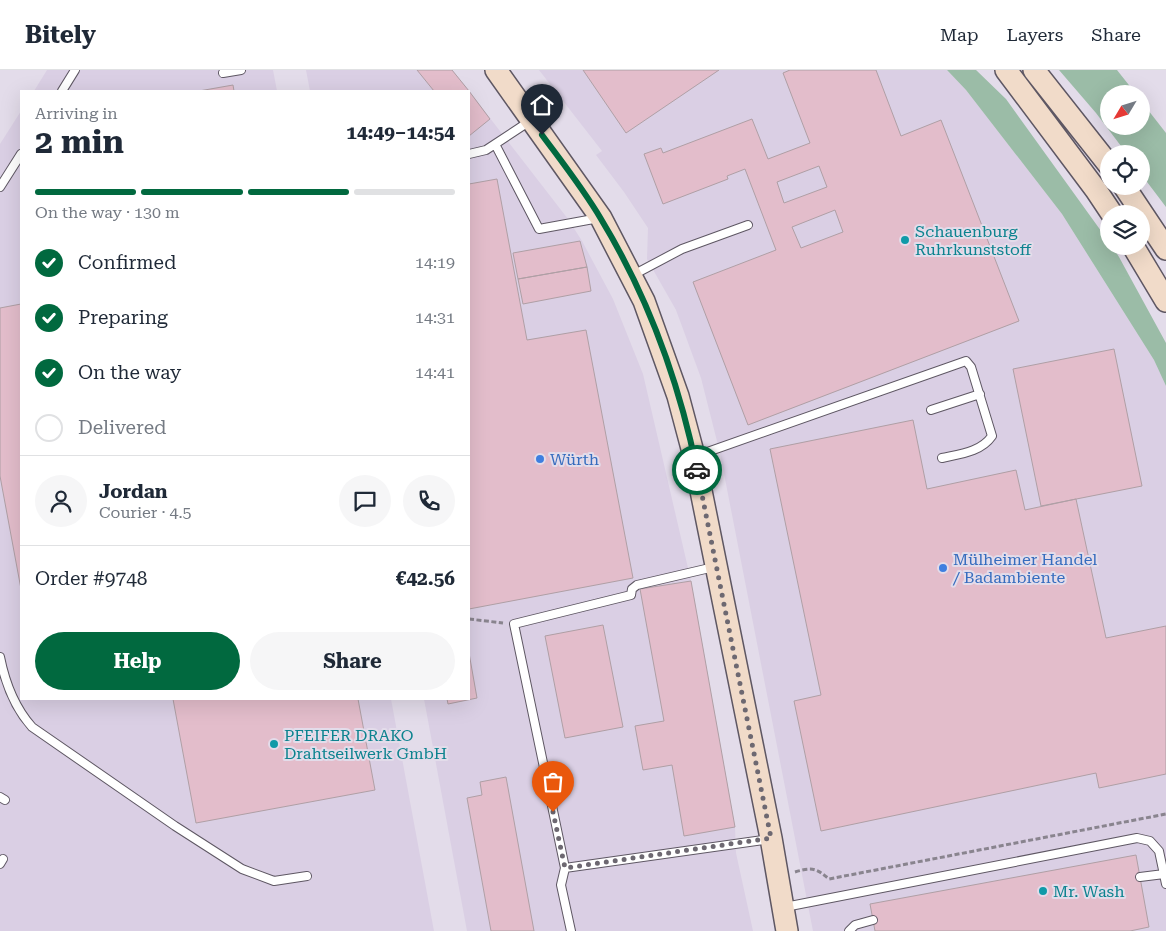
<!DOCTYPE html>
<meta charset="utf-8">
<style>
body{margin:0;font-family:"Roboto Serif",serif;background:#f6f6f7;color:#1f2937;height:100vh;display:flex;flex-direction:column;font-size:19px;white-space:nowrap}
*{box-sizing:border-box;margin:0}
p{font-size:16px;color:#747a83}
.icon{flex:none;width:28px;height:28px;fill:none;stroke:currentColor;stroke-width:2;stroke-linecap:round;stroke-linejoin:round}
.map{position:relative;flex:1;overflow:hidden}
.drawer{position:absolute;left:20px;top:20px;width:450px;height:610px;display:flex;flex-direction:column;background:#fff;border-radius:0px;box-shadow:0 5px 20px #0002}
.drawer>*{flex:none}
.needle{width:32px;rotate:232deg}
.fabs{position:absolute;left:1100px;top:15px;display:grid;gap:10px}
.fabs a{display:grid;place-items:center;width:50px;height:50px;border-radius:50%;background:#fff;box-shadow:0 5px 20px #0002;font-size:25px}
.pin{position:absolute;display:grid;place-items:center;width:42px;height:42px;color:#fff;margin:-51px -21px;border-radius:50% 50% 50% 0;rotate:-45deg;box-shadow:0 0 5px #0007}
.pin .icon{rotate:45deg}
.courier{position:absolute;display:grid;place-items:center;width:50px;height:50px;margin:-25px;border:4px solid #01693f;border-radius:50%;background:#fff;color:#222;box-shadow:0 1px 6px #0007}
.summary em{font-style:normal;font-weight:700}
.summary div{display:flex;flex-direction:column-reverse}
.summary{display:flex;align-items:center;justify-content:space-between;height:85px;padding:0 15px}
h1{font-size:32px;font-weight:700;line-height:38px}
.bar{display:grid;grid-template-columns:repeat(4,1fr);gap:8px 5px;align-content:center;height:60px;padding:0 15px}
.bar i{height:6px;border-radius:4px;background:#e0e1e3}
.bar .selected{background:#01693f}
.bar p{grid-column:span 4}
.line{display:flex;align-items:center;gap:12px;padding:0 15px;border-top:1px solid #e0e1e3}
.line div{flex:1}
.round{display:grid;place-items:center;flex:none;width:52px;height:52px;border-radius:26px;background:#f6f6f7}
ol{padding:0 15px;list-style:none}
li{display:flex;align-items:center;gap:15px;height:55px}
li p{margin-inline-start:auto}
li .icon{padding:5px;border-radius:50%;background:#01693f;color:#fff;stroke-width:4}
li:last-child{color:#747a83}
li i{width:28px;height:28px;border:2px solid #e0e1e3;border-radius:50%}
.action{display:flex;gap:10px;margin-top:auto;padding:10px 15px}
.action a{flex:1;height:58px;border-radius:30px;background:#01693f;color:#fff;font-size:20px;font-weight:700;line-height:58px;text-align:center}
.action a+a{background:#f6f6f7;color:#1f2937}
header{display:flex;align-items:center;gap:30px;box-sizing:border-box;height:70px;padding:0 25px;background:#fff;border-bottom:1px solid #e0e1e3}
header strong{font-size:24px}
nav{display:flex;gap:28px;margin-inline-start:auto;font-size:18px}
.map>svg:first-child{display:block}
.built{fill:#dacfe4}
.green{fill:#9bbca7}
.building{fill:#e3bdcb;stroke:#af9fa5;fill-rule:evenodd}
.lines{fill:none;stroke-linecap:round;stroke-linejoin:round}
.service-casing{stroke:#5e5763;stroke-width:10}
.secondary-casing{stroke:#5e5763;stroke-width:24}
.path{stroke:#89848e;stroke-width:3;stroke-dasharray:5 2.5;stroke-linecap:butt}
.service{stroke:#fff;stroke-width:8}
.secondary{stroke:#f1dbc9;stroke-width:21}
.done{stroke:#6d6871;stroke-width:5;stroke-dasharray:0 9}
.route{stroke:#01693f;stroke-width:6}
.culture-dot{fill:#0f9aa8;stroke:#e3dcea;stroke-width:2}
.shop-dot{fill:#3f7fe0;stroke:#e3dcea;stroke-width:2}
.labels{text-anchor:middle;stroke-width:4;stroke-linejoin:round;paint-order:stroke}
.culture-label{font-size:16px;fill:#0d838f;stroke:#e3dcea;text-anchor:start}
.shop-label{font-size:16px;fill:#366cbe;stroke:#e3dcea;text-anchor:start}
</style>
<header>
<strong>Bitely</strong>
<nav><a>Map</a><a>Layers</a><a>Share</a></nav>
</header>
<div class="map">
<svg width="1166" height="861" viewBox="0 0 1166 861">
<rect width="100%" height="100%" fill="#e3dcea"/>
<!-- built -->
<path class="built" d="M47 0H273L277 21H34Z
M306 0H452L469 21H310Z
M539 0H947L966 20 1062 144 1154 290 1166 316V861H813L720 383 701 308 676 240 647 189 648 158 624 122 596 85 602 81Z
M469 21 568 149 582 171 613 229 643 304 691 511 735 757 736 783 753 861H467L424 629H469Z
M21 41V629H391L434 861H0V74Z"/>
<!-- green -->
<path class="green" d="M947 0H976L1006 29 1109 172V176H1112L1119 187 1166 273V316L1154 290 1062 144 966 20Z
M1059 0H1117L1136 24H1109V56H1141V31L1166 63V137L1141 104V84H1127L1096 43Z"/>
<!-- building -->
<path class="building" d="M417 0H452L469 21H434Z
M583 0H719L626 63Z
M790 0H876L901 66 941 50 1019 251 748 355 693 212 776 180 745 99 727 106 728 109 663 134 644 84 661 78 663 83 752 49 768 89 810 73 783 3ZM819 96 827 117 784 133 777 112ZM835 140 843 162 801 178 792 157Z
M233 15 234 21H199Z
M469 21 490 49 469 66Z
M497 109 527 270 586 260 633 508 469 539V114Z
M580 171 587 197 518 209 513 183Z
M587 197 591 221 523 234 518 209Z
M21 234V519L0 406V238Z
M1114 279 1142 416 1041 436 1013 299Z
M913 350 927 419 1016 400 1025 440 1076 429 1106 568 1166 556V704L1099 718 1096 703 821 761 794 631 821 625 770 379Z
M691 511 735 757 684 766 672 695 643 700 635 656 664 651 640 519Z
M603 555 623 657 565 668 545 566Z
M469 583 477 628 448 634 447 629H469Z
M173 629H358L375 720 196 753Z
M506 707 534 861H491L467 728 482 725 480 712Z
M1136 785 1149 857 1130 861H875L870 834Z"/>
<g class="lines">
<!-- service casing -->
<g class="service-casing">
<path id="service" d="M223 3 241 0
M62 21 75 0
M495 74 539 159 599 148
M469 84 486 80 530 51
M0 117 21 84
M633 205 682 179 748 155
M931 340 980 324
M696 386 966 291 971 297 992 366C981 382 960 384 942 388
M714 497 637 515 632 519 631 525 514 554 565 798 770 769
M0 587C5 612 15 638 32 657L175 756 242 799 274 811 307 806
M0 727 5 730
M0 794 3 789
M565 798 561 815 571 861
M1140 807 1164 804
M785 837 1137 768 1150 771 1159 781 1166 814
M849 861 855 855 873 850"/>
</g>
<!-- secondary casing -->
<g class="secondary-casing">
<path id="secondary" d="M496 0 601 148 644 231 678 326 694 386 771 768 787 861
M1006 0 1096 120 1112 144
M1034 0 1109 95
M1124 116 1166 179
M1133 176 1166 231"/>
</g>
<!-- path -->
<path class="path" d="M469 549 503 553
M795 802C812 797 816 798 829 809L1166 744"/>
<!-- service -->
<use href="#service" class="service"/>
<!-- secondary -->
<use href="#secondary" class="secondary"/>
</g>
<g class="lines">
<!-- done -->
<path class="done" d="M553 742 565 798 771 768 697 400"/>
<!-- route -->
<path class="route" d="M542 65C562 92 584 120 601 149 647 225 679 312 697 400"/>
</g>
<!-- markers -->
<g class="culture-dot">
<circle cx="905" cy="170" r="5"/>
<circle cx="274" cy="674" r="5"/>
<circle cx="1043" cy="821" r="5"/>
</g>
<g class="shop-dot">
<circle cx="540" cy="389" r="5"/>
<circle cx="943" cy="498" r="5"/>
</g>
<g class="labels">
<!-- culture labels -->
<g class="culture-label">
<text x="915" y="167">Schauenburg<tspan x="915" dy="18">Ruhrkunststoff</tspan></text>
<text x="284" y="671">PFEIFER DRAKO<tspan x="284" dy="18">Drahtseilwerk GmbH</tspan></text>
<text x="1053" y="827">Mr. Wash</text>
</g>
<!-- shop labels -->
<g class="shop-label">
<text x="550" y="395">Würth</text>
<text x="953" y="495">Mülheimer Handel<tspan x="953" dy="18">/ Badambiente</tspan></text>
</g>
</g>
</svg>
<div class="fabs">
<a><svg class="needle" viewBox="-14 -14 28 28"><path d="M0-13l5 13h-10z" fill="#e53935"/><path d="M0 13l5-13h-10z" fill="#747a83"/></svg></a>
<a><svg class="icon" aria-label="locate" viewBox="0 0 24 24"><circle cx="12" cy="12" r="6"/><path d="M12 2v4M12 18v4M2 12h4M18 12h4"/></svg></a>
<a><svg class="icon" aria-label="layers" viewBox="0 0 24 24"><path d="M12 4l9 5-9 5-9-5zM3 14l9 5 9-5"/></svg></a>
</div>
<div class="pin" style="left:553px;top:742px;background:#ea580c"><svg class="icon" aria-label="bag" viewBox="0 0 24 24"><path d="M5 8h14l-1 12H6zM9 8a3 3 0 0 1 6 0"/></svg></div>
<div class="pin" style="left:542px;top:65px;background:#1f2937"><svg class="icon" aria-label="home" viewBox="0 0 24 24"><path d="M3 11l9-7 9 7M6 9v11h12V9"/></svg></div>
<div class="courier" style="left:697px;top:400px"><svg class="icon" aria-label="car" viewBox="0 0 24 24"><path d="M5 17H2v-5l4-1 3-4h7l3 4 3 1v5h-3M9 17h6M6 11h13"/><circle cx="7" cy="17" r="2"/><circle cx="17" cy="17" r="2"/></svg></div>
<section class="drawer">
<div class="summary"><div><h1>2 min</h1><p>Arriving in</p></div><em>14:49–14:54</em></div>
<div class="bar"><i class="selected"></i><i class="selected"></i><i class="selected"></i><i></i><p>On the way · 130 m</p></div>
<ol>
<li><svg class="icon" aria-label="check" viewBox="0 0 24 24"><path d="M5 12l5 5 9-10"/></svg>Confirmed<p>14:19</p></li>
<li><svg class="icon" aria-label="check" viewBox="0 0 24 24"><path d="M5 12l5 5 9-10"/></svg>Preparing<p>14:31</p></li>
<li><svg class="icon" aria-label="check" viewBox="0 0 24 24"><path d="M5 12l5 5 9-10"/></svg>On the way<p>14:41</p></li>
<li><i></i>Delivered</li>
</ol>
<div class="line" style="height:90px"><a class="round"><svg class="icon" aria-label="person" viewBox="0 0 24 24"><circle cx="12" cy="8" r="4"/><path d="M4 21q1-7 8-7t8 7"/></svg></a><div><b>Jordan</b><p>Courier · 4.5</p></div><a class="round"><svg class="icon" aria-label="chat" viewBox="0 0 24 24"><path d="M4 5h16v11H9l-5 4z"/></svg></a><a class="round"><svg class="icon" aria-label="phone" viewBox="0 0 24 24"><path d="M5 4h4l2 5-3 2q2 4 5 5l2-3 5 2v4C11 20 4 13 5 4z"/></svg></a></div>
<div class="line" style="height:65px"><div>Order #9748</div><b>€42.56</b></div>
<div class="action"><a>Help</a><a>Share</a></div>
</section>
</div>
